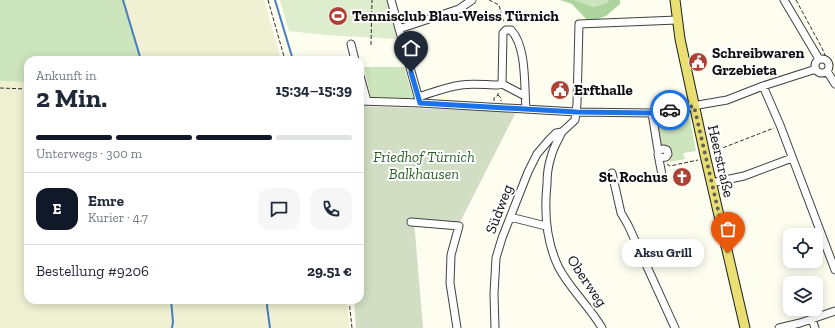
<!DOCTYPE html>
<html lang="de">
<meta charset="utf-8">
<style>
body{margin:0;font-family:"Zilla Slab",serif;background:#f6f6f7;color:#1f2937;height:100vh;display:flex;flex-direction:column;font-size:15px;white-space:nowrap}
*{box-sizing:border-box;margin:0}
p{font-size:13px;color:#747a83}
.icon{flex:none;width:22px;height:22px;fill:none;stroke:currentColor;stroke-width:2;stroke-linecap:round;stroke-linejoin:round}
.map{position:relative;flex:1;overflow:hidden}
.details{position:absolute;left:24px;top:56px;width:340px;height:248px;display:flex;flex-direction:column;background:#fff;border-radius:12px;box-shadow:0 2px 10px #0003}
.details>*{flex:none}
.fabs{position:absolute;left:783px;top:228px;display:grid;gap:8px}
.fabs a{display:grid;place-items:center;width:40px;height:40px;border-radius:8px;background:#fff;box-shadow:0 2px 10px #0003;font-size:20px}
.pin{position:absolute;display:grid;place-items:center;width:34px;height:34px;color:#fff;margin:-41px -17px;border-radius:50% 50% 50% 0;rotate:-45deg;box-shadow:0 0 4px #0007}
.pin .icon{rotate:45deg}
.courier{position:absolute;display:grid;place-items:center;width:40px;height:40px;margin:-20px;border:3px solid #1a73e8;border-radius:50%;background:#fff;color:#222;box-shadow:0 1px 5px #0007}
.bubble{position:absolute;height:28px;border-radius:12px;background:#fff;box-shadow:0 2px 10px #0003;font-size:13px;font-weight:700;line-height:28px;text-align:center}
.head em{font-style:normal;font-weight:700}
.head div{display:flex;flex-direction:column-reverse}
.head{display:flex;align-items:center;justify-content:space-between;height:68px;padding:0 12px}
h1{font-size:26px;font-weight:700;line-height:30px}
.bar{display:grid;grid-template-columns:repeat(4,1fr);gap:6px 4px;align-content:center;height:48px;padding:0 12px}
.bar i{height:5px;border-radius:3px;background:#e0e1e3}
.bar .active{background:#111827}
.bar p{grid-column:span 4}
.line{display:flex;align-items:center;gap:10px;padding:0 12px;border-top:1px solid #e0e1e3}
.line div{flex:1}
.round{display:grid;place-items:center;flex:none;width:42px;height:42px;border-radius:12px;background:#f6f6f7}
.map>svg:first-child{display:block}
.farmland{fill:#eff1d2}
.green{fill:#cce5bd}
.forest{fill:#aed49e}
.cemetery{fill:#d1dec3}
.pitch{fill:#ddedce}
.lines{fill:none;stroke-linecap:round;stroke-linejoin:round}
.stream{stroke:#487ebf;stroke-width:2}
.minor-casing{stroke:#414141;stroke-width:9}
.major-casing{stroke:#1f1f1f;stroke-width:11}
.path{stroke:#303030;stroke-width:1;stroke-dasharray:4 2;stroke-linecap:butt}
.minor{stroke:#fff;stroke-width:7}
.major{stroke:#eadf73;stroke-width:9}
.done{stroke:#62625d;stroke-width:4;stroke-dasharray:0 7.2}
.route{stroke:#1a73e8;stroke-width:5}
.labels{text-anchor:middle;stroke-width:4;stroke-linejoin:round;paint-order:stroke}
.poi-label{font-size:15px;font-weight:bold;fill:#0e0e0e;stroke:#fff;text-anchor:start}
.park-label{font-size:15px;font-style:italic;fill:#285f25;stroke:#fff}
.street-label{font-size:15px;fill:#0e0e0e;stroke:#fff}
</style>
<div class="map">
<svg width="835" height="328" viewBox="0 0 835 328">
<rect width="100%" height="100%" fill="#fdfdf0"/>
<!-- farmland -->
<path class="farmland" d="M124 0H264L281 60H140Z
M0 81 28 82V300H347L349 328H0Z"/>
<!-- green -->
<path class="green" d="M0 0H124L140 60H28V82L0 81Z
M574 0H609L606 3 594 7Z
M364 67H404L414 99 371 98Z
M690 119 696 151 683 153 685 159 669 162 671 154 661 146 658 123Z"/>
<!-- forest -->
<path class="forest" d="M560 0H574L594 7 606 3 609 0H620V4L606 16 589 22 572 4Z"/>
<!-- cemetery -->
<path class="cemetery" d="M360 106 516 112 460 222 454 224 414 221 423 328H356L354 300H360Z"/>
<!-- pitch -->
<path class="pitch" d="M280 0H387L397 39 324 35 289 31Z"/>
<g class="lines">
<!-- stream -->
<path class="stream" d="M123 0 141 60
M275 0 293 60
M171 300 173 322 172 328
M268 300 267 306 270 328"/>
<!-- minor casing -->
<g class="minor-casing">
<path id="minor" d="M391 0 420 103
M784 0 819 59
M399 29 459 9 472 0
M351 44 355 60
M815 66a7 7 0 1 1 14 0a7 7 0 1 1-14 0Z
M827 71 835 84
M360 76 367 101
M763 86 780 125 835 270
M525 96 502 84 503 33 506 30H511C527 47 524 86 526 109
M418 97C432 93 446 87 461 85 473 83 486 85 498 85L502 84
M360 101 420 103 576 112 652 113 727 100 763 86 816 69
M652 113 658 150 664 149 667 150 668 154 666 157 659 158
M562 132C558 140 553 148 551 157 548 166 547 175 547 184 544 213 546 242 559 268 570 289 590 307 602 328
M658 154 662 175
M612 173 621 213 628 225 675 328
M711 183 744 176 792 158
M510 217 546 226
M411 222 459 226 451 255 450 283 457 328
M812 319 815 328
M495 328 494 294 496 258 502 238 528 172 537 154 549 140 556 133 562 132 575 120 577 104 579 24 677 20
M779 328 800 323 835 311"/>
</g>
<!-- major casing -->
<g class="major-casing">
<path id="major" d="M675 0 680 39 705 155 745 328"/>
</g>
<!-- path -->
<path class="path" d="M268 0 285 60
M489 0 499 5 504 23
M796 0 822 48 828 62
M371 45 372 0
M0 88 28 89
M498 95 501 98V101
M494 101V98L498 95V92
M712 152 774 128
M667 164 670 166 698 160
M349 300 352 328"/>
<!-- minor -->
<use href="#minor" class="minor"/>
<!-- major -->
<use href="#major" class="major"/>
</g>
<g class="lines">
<!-- done -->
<path class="done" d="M670 110 694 106 728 253"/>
<!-- route -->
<path class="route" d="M411 72 420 103 576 112 652 113 670 110"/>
</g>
<!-- icons -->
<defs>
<g id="stadium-disc" transform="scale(1)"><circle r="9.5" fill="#af4134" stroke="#fff"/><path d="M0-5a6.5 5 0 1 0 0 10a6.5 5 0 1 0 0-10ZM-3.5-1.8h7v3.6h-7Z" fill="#fff"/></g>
<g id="civic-disc" transform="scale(1)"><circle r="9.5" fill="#af4134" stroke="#fff"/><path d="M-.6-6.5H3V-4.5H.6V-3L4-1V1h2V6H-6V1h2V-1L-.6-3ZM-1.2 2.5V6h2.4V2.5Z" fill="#fff"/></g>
<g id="church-disc" transform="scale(1)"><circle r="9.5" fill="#af4134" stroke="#fff"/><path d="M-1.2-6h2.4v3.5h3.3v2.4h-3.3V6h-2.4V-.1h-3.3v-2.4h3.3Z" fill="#fff"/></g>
</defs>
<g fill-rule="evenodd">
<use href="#stadium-disc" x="338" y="16"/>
<use href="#civic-disc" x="698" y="62"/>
<use href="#civic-disc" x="560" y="90"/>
<use href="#church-disc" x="682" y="177"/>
</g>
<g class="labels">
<!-- poi labels -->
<g class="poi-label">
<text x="352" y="21">Tennisclub Blau-Weiss Türnich</text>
<text x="712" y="58">Schreibwaren<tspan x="712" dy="17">Grzebieta</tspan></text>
<text x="574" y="95">Erfthalle</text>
<text x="668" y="182" text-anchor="end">St. Rochus</text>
</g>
<!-- park labels -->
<g class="park-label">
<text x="424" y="162">Friedhof Türnich<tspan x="424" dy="17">Balkhausen</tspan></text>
</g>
<!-- street labels -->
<g class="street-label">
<text transform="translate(721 161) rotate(77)" y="5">Heerstraße</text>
<text transform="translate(499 209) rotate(-69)" y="5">Südweg</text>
<text transform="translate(587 281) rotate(56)" y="5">Oberweg</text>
</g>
</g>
</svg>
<div class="fabs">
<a><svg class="icon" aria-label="locate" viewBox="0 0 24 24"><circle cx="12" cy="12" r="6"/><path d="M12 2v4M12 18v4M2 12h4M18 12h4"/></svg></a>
<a><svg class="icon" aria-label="layers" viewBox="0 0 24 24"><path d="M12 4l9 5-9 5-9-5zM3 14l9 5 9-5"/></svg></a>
</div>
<div class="pin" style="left:728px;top:253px;background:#ea580c"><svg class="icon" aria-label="bag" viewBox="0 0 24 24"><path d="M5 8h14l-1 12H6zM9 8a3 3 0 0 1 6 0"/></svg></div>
<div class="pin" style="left:411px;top:72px;background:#1f2937"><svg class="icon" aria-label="home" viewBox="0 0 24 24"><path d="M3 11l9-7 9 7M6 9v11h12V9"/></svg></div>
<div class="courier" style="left:670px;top:110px"><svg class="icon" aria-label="car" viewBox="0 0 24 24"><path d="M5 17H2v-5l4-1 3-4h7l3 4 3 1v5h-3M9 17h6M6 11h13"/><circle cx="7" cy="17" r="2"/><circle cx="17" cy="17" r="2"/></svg></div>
<div class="bubble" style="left:622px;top:239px;width:82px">Aksu Grill</div>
<section class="details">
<div class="head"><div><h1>2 Min.</h1><p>Ankunft in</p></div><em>15:34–15:39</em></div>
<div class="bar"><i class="active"></i><i class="active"></i><i class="active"></i><i></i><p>Unterwegs · 300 m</p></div>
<div class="line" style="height:72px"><b class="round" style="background:#111827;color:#fff">E</b><div><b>Emre</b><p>Kurier · 4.7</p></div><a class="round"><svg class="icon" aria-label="chat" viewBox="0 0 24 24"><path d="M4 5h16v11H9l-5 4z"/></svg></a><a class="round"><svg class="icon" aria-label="phone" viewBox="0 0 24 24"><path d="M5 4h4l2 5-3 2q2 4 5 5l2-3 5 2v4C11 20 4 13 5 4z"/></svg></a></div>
<div class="line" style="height:52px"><div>Bestellung #9206</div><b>29.51 €</b></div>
</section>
</div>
